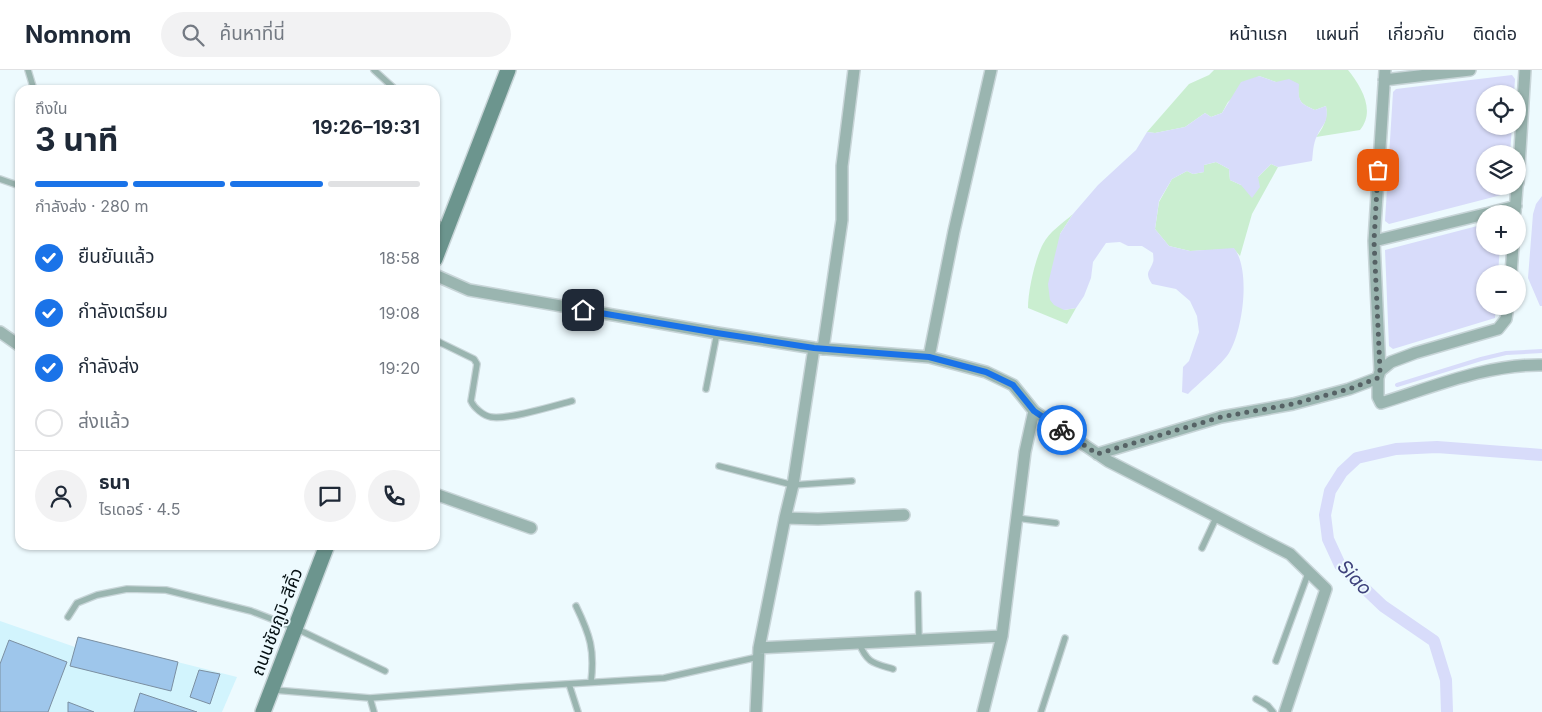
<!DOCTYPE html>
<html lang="th">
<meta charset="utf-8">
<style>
body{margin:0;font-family:Inter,"Noto Sans Thai",sans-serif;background:#f2f2f3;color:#1f2937;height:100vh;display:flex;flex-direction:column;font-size:19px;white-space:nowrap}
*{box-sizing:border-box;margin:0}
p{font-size:16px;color:#747a83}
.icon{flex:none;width:28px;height:28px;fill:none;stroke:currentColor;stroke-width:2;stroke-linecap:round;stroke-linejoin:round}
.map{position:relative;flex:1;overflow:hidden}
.drawer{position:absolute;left:15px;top:15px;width:425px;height:465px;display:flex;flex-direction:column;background:#fff;border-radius:15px;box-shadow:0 1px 4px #0004}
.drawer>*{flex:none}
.controls{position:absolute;left:1476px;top:15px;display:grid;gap:10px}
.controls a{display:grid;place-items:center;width:50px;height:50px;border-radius:50%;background:#fff;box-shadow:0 1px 4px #0004;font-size:25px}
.pin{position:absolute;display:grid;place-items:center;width:42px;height:42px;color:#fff;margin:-21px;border-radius:10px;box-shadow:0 2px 8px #0006}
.courier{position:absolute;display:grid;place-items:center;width:50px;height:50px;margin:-25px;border:4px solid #1a73e8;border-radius:50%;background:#fff;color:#222;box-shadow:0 1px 6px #0007}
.headline em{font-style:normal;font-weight:700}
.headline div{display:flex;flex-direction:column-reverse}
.headline{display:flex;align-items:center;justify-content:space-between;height:85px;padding:0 20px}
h1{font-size:32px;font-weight:700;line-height:38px}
.bar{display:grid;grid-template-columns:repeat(4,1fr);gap:8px 5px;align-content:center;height:60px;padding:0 20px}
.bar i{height:6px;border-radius:4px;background:#e0e1e3}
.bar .current{background:#1a73e8}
.bar p{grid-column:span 4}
.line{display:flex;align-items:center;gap:12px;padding:0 20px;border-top:1px solid #e0e1e3}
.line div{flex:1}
.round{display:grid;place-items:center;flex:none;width:52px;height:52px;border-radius:26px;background:#f2f2f3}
ol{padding:0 20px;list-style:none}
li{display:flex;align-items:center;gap:15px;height:55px}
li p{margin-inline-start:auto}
li .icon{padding:5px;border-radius:50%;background:#1a73e8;color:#fff;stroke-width:4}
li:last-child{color:#747a83}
li i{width:28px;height:28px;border:2px solid #e0e1e3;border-radius:50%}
header{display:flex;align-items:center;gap:30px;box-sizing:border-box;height:70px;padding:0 25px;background:#fff;border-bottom:1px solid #e0e1e3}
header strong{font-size:24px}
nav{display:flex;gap:28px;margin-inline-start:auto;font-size:18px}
.search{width:350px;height:45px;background:#f2f2f3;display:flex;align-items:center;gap:12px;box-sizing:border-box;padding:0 18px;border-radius:28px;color:#747a83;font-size:19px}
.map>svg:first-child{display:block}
.built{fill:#d2f4fd}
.green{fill:#caeed0}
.water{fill:#d8dcfa}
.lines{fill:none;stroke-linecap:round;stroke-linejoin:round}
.stream{stroke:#d8dcfa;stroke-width:4}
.canal{stroke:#d8dcfa;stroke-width:12}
.building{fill:#9ec6eb;stroke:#7b8fa1}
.lane-casing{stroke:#c8d5d8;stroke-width:8}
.street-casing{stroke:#c8d5d8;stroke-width:14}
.secondary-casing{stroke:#c8d5d8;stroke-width:18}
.lane{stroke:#9ab5b0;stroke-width:5.5}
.street{stroke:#9ab5b0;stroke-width:11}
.secondary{stroke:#6c958e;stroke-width:15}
.done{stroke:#566265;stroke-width:5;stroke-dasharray:0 9}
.route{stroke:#1a73e8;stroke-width:6}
.labels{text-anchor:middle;stroke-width:4;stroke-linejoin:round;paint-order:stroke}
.street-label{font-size:18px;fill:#051013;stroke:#edfafe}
.water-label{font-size:19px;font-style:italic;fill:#3e417b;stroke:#edfafe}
</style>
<header>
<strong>Nomnom</strong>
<div class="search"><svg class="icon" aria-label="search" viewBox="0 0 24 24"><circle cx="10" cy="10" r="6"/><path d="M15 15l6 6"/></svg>ค้นหาที่นี่</div>
<nav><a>หน้าแรก</a><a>แผนที่</a><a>เกี่ยวกับ</a><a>ติดต่อ</a></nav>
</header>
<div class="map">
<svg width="1542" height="642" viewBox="0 0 1542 642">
<rect width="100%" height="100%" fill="#edfafe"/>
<!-- built -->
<path class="built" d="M0 551 75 577 78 567 237 607 222 642H0Z"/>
<!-- green -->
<path class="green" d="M1214 0H1348C1361 16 1376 41 1360 60L1316 67C1324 57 1328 48 1326 36L1315 40C1299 33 1298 31 1298 14L1276 12 1259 6 1228 32 1222 43 1211 47 1205 43 1185 57 1155 63 1147 62 1189 14 1209 5Z
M1216 92 1229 99 1230 110 1241 115 1258 107 1271 94 1278 97 1252 144 1240 186 1234 179 1190 181 1169 176 1155 159 1159 132 1172 109 1187 101 1193 104 1204 102V95Z
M1073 144 1060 164 1064 240 1076 238 1067 254 1028 238C1028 221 1035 189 1043 174 1049 162 1063 153 1073 144Z"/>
<!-- water -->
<path class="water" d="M1512 5 1515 9 1514 24H1485V56H1512L1510 84H1485V116H1508L1505 124 1389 154 1385 151 1393 22 1396 19Z
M1259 6 1276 12 1289 9 1299 14C1298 31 1299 33 1315 40L1326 36C1329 53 1323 53 1317 66 1313 73 1313 84 1312 91L1278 97 1271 94 1258 107 1260 117 1252 128 1241 115 1230 110 1229 99 1216 92 1204 95V102L1193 104 1187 101 1172 109 1159 131 1155 159 1169 176 1190 181 1234 178C1251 200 1243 260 1229 283 1222 294 1198 314 1188 324L1182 322 1183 297 1189 291 1199 262 1197 246 1190 231 1176 219 1152 214C1144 202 1150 202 1153 192 1154 191 1153 183 1153 183L1142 176H1128L1120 172 1106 173 1093 192 1091 208 1084 226 1076 238 1064 240 1054 235 1050 230 1048 214 1060 164 1073 144 1098 115 1136 80 1147 62 1155 63 1185 57 1205 43 1211 47 1222 43 1241 12Z
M1542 126V236H1540L1528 208 1533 144 1536 134Z
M1485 154V176H1500L1498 204H1485V236H1496L1495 248 1393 279 1389 276 1385 180Z"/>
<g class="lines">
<!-- stream -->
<path class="stream" d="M1397 315 1481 289 1506 283 1542 281"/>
<!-- canal -->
<path class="canal" d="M1447 642 1446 610 1434 571 1383 536 1340 495 1328 469 1325 445 1330 421 1342 402 1357 388 1396 379 1437 377 1542 385"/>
</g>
<!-- building -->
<path class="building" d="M78 567 178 592 171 621 70 596Z
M9 570 67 592 48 642H0V594Z
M199 600 220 604 210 634 190 627Z
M140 623 197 642H134Z
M68 632 94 642H68Z"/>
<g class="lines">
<!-- lane casing -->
<g class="lane-casing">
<path id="lane" d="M28 0 34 20
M374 0 396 20
M0 109 20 116
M435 151 445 157
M435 270 474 289 477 294 471 331C474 338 484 346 491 347 508 350 553 336 572 331
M706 319 717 263
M719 396 793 415 852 411
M1016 448 1056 453
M1202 478 1216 448
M918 524 919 570
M576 536C590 565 595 580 591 612
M68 547 77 533 97 525 127 519 166 520 251 541 295 558 385 601
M859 573C867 593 873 593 893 599
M1276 591 1309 501
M569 614 578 642
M274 620 370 628 517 617 664 608 758 587
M370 628 374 642
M1256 629 1268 636 1273 642
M1041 642 1065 568"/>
</g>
<!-- street casing -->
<g class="street-casing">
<path id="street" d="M1384 10 1470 0
M1518 113 1525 0
M1515 142 1517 116
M1486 144 1516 136
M1374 171 1485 144
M1511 204 1513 176
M435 205 469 220 717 263 814 278 929 287 986 302 1013 315 1034 341 1025 382 1002 566 983 642
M0 262 20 276
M823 279 842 150V96L854 0
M929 287 954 161 991 0
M1380 301 1374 171 1385 0
M1378 308V327L1381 333C1433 317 1487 294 1542 295
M1034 341 1108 391 1290 484 1326 519 1285 642
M1097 384 1221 347 1293 334 1349 319 1378 308 1380 301 1391 292 1415 283 1498 259 1506 249 1508 236
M435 424 531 458
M785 448 818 449 904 445
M759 578 1002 566
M756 642 759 578 785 448 793 415 814 278"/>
</g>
<!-- secondary casing -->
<g class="secondary-casing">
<path id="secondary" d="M435 189 508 0
M263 642 327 475"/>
</g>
<!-- lane -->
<use href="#lane" class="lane"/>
<!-- street -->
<use href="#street" class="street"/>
<!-- secondary -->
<use href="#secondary" class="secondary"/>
</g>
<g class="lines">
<!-- done -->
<path class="done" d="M1062 360 1097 384 1221 347 1293 334 1349 319 1378 308 1380 300 1374 171 1378 100"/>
<!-- route -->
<path class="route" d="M583 240 717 263 814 278 929 287 986 302 1013 315 1034 341 1062 360"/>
</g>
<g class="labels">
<!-- street labels -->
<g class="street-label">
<text transform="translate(277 552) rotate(-69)" y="6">ถนนชัยภูมิ-สีคิ้ว</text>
</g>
<!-- water labels -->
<g class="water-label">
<text transform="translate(1355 507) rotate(47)" y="7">Siao</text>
</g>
</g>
</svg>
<div class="controls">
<a><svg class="icon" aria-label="locate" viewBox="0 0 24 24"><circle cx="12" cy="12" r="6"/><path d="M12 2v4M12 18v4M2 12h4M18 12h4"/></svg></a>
<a><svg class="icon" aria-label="layers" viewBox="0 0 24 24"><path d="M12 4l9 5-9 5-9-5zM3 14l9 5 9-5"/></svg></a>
<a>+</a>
<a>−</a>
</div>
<div class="pin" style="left:1378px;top:100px;background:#ea580c"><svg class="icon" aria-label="bag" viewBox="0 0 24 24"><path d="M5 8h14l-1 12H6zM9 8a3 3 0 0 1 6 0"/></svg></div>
<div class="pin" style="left:583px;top:240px;background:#1f2937"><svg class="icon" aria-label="home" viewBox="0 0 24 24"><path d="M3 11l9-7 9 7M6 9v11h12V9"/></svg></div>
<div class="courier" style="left:1062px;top:360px"><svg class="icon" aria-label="bike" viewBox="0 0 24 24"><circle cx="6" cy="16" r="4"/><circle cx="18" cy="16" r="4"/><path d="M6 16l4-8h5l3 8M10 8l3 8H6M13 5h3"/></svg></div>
<section class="drawer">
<div class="headline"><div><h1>3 นาที</h1><p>ถึงใน</p></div><em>19:26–19:31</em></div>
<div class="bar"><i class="current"></i><i class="current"></i><i class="current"></i><i></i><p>กำลังส่ง · 280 m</p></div>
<ol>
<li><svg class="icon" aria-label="check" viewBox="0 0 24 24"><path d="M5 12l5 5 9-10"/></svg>ยืนยันแล้ว<p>18:58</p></li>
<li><svg class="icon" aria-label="check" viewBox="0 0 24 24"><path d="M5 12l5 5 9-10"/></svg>กำลังเตรียม<p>19:08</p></li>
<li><svg class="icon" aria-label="check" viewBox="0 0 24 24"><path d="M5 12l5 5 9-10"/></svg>กำลังส่ง<p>19:20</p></li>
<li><i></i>ส่งแล้ว</li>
</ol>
<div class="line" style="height:90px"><a class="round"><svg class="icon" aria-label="person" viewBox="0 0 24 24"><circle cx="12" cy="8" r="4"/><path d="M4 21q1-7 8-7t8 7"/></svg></a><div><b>ธนา</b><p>ไรเดอร์ · 4.5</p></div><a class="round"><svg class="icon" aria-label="chat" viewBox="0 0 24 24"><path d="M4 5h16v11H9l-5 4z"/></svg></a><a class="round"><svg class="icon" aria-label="phone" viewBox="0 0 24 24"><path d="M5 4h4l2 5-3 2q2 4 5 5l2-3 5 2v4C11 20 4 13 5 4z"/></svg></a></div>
</section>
</div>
